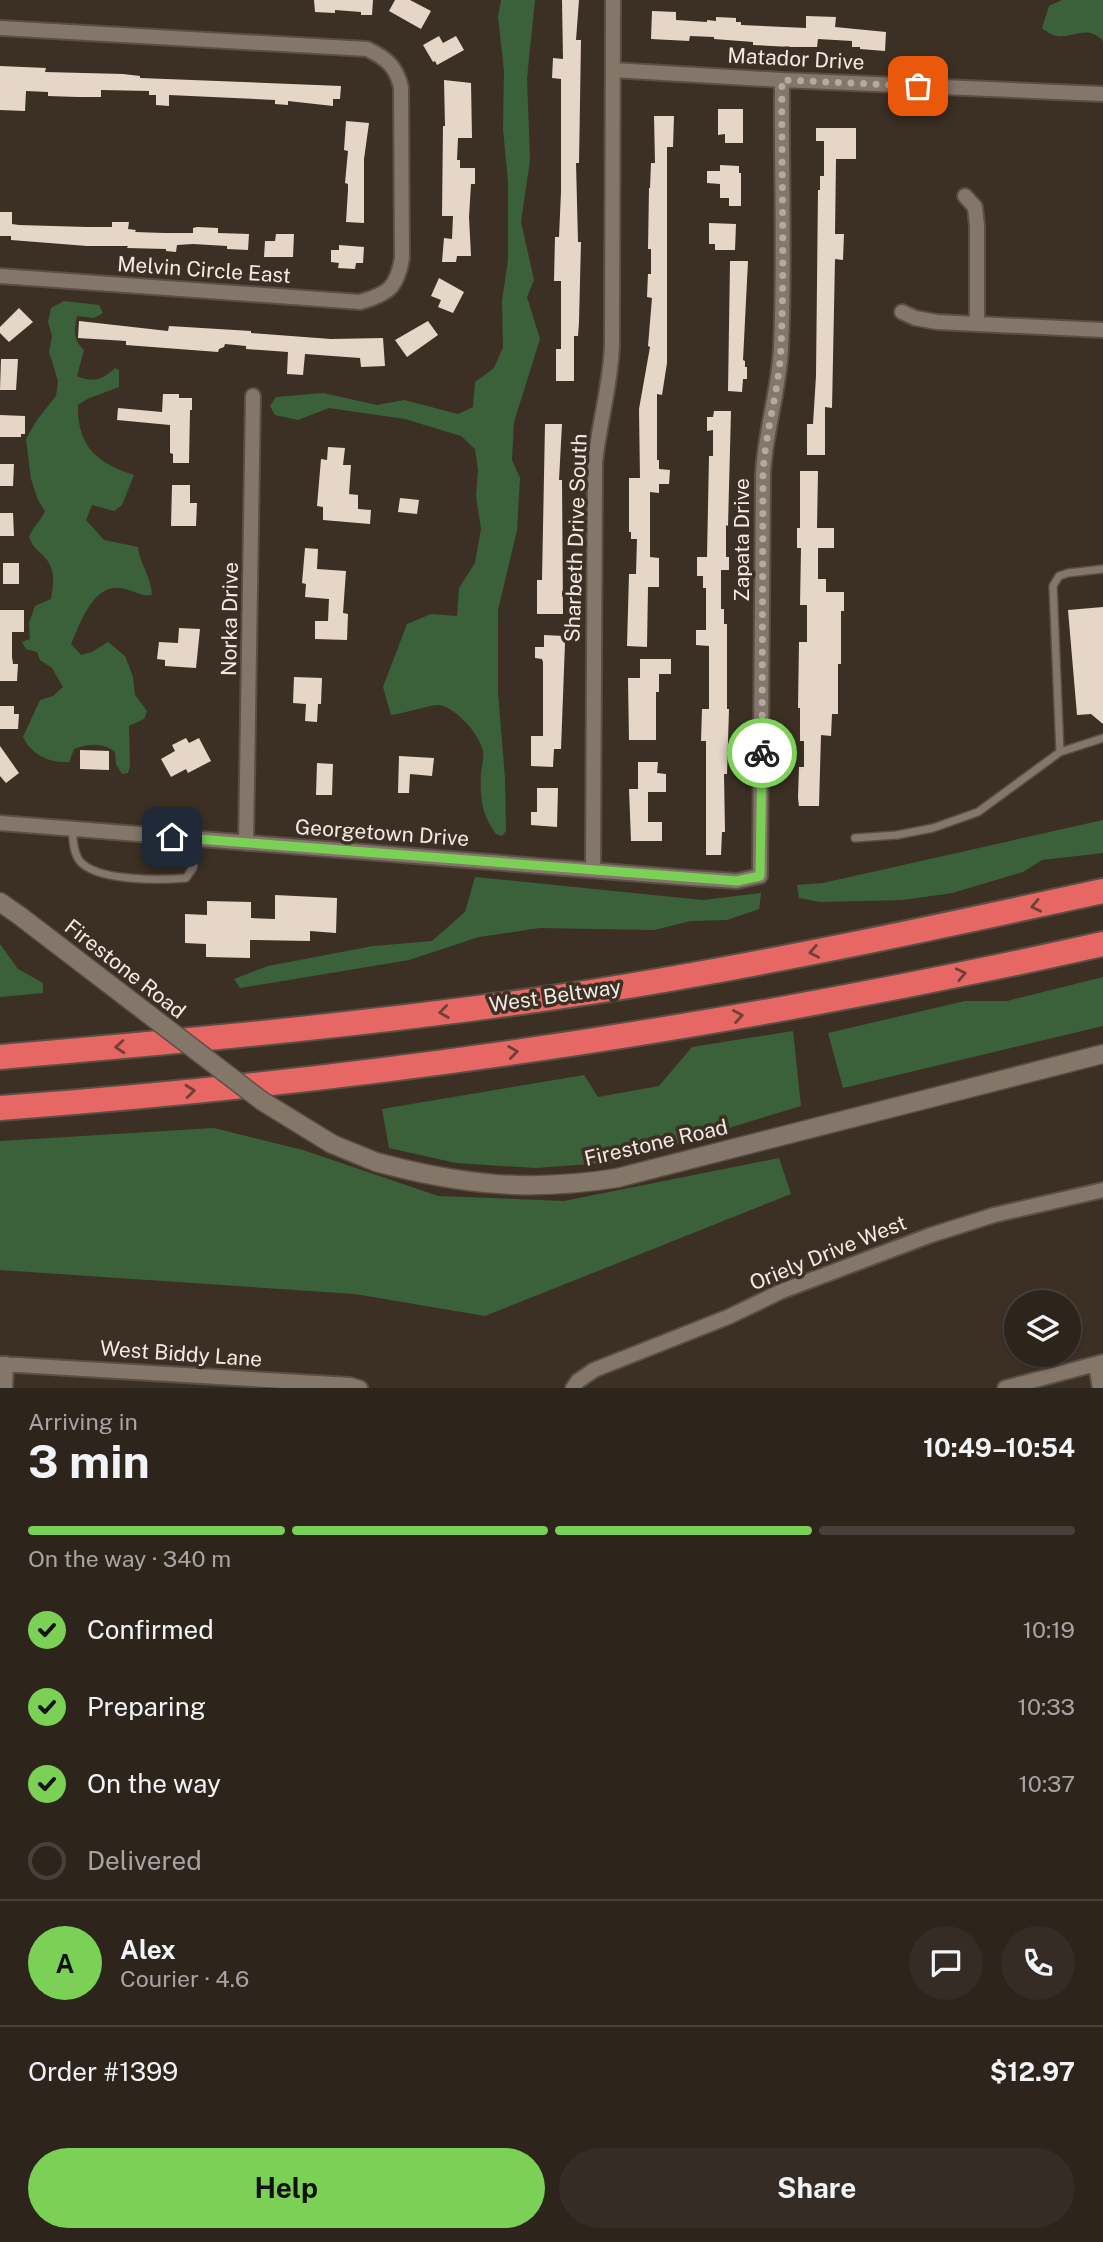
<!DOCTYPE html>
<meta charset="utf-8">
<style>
body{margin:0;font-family:"Public Sans",sans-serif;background:#352c25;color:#f1f3f6;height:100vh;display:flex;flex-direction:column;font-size:26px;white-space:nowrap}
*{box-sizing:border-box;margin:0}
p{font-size:23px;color:#a7a4a3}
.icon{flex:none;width:38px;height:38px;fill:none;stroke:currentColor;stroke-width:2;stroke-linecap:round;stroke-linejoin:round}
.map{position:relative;height:1388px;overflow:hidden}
.panel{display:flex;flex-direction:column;background:#2d241c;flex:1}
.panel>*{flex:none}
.buttons{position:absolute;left:1004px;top:1290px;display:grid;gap:14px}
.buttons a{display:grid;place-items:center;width:77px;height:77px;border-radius:50%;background:#2d241c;box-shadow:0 2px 5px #0004,0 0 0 2px #48413b;font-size:35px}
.pin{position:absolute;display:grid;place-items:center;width:60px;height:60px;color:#fff;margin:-30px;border-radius:14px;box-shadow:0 4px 10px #0006}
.courier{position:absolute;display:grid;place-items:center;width:70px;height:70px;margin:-35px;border:5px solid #7ad156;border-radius:50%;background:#fff;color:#222;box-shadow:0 2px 9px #0007}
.head em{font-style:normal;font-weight:700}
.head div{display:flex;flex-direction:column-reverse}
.head{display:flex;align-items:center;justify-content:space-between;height:119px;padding:0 28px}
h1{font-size:46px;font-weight:700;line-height:52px}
.bar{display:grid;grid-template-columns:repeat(4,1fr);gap:10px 7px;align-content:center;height:84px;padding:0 28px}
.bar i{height:9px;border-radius:5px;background:#48413b}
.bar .active{background:#7ad156}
.bar p{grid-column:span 4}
.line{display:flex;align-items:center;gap:18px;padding:0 28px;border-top:2px solid #48413b}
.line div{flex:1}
.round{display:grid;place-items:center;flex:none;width:74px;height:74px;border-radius:37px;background:#352c25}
ol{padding:0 28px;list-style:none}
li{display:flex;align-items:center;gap:21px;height:77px}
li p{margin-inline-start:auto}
li .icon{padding:7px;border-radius:50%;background:#7ad156;color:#111;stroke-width:4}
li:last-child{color:#a7a4a3}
li i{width:38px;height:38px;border:4px solid #48413b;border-radius:50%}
.action{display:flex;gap:14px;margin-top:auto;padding:14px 28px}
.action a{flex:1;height:80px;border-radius:42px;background:#7ad156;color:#111;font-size:28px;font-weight:700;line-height:80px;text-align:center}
.action a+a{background:#352c25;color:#f1f3f6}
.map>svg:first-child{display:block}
.green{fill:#3b613b}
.building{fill:#e6d6c8}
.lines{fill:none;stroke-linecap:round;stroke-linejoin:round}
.service-casing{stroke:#594f45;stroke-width:10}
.minor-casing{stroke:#594f45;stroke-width:18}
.tertiary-casing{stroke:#594f45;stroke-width:21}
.motorway-casing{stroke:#594f45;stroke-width:28}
.service{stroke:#85766a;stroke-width:7}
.minor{stroke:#85766a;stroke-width:14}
.tertiary{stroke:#85766a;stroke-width:18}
.motorway{stroke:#e66764;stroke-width:24}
.tertiary-bridge-casing{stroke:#594f45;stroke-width:21;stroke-linecap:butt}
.tertiary-bridge{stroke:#85766a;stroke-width:18}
.oneway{stroke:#6f4038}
.done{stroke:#b2a9a0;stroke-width:7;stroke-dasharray:0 12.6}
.route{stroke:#7ad156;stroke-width:9}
.labels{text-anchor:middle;stroke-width:7;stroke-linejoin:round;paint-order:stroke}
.street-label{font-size:21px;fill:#f2eae3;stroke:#3c3025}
</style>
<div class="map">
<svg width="1103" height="1388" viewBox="0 0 1103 1388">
<rect width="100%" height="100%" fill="#3c3025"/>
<!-- green -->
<path class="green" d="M501 0H535L527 78 530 160 521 222 534 280 527 297 540 339 514 422 512 460 520 478 517 530 498 610V693L505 778 506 831 502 836 496 834C481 814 480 797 481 773 482 766 484 757 483 751 479 733 456 708 439 705 433 704 401 714 391 715L383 687 407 624 431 614 457 616 459 588 475 563 481 529 476 496 478 469 475 449 461 436 405 419 329 408 298 420 275 415 270 406 276 397 323 393 377 405 404 400 458 414 473 407 475 382 494 368 503 347 502 301 508 260V181L503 129 504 71 498 17Z
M1062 0H1103V41C1089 24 1073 38 1058 36 1053 36 1046 31 1042 28L1049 6Z
M64 301 99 305 103 313 94 318 77 316C74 330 73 340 84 350L77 376C92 383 103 380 115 368L119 370V387L87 399 78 405C77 446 97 463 134 475L122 505 114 511 92 505 86 520 104 540 138 547C140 565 151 576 152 595 143 597 134 591 125 589 94 580 81 622 71 644L81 655 92 652 108 642 125 656 133 677 135 695 147 711 144 719 129 726 130 766 128 773 122 774 116 764 115 752C102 742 88 744 74 749L69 762C49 763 32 755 23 737L40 700 53 696 63 687 52 668 40 660 37 652 26 649 22 642 30 639 29 623 35 606 51 599C53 586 56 572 47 560 39 550 34 550 29 537 33 526 41 521 45 511L38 500 31 479 26 439 37 420 56 396 58 381 49 352 52 336 48 322 51 308Z
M1103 820V853L1042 860 1023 872 952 893 903 900 820 902 799 898 797 885 823 883Z
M475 877 703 900 761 893 759 909 727 920 691 921 654 930 540 928 479 937 409 960 240 988 234 979 268 966 373 946 432 941 465 912Z
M0 944 18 969 43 983V993L0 997Z
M1103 977V1026L843 1088 828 1033 965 1001H1007Z
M793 1031 801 1106 617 1162 536 1168 456 1163 389 1148 382 1109 584 1075 598 1097 659 1086 692 1047Z
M214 1128 303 1150 438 1196 564 1201 779 1158 791 1194 485 1316 355 1294 0 1270V1141Z"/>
<!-- building -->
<path class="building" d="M314 0H373L372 15H361V12L335 10V13L315 12Z
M395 0H410L431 11 421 29 389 11Z
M562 0H579L576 40H581L579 163H576L578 242H581L580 281 579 322 578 336H574V381H556V349H561V281H554L555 237H559L561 192V79L552 78 553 58 563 59Z
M652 11 676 12V20L707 22V20L716 21V17L736 18V22H741V25L806 28V16L836 17 835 27 886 32 885 51 860 49V47H852V41L818 39 817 47H791L753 45V42L714 39V37L690 36 689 41 651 39Z
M439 36 443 43 456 36 464 50 437 65 435 61 433 62 423 45Z
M0 66 46 68 45 72 123 74 140 76V78L341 86 340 99H333V106L288 101V105L275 104V100L169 95V106L156 105V95H149V91L101 90V97H78L48 96V92L26 91 25 111 0 110Z
M444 80 471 83 472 138H458L457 160H460V168H475V184H471L469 217 471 256H457L456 262H442L444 238 452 239 453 216H442L443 126H445Z
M718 109H743V143H725V134L718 135Z
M654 116H674L673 147H667V363L662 395 657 394V460H659V469L670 470 669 484H659V493L650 492V557L659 558V587H648L647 647 627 646 629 574H636L637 539H631V532H629V478H640L639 409 650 347 648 346 652 298 647 297 648 274H651V249H648L649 188H650L651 163H655Z
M346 121 369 123 364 159V223L346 222 348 190V184L345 183 348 151 344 150Z
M816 128H856V159H836L835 234H844L843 260 835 259 832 408 825 407V455H807V424H813L816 376 818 190H820V176H824V141H816Z
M720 165 739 166V173H741V206H729V198H720V184L707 183V171H720Z
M0 212H12V224L19 225 87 227H112V222H129L128 229 136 230 135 232 164 233H193V228L197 227 218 228V233L249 234 248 250 227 249V246L193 244 177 245 176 252 166 251V249L127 248 128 246H87L11 240V236H0Z
M709 223 736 224 735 250H715V244H709Z
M276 234H294L293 257H264L265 241H275Z
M339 245 364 247 363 263H356L355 269 338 268 339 263 331 262V250H339Z
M730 261H748L743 360 745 361V367H747V379H743L742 392 728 391Z
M439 278 464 292 453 313 438 307 441 300 431 296Z
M19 308 33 322 9 342 0 333V327Z
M79 321 168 331 169 326 251 331V333L331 339 383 338 385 366 361 367 360 358 305 354 303 375 287 374 288 352 246 349V346L225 344 224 347 219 349 218 352 126 345V341L78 338Z
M428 321 438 335 407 357 395 340Z
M1 359H18L16 390H0Z
M163 394H179V398H192V410H190L189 463H173V454L170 453V425L117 420 118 408 162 412Z
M714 411H731L728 526 726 525V557H729V570H721V609H724V624H727V709H729L727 774H724L725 832H722L721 855H706V741H701L702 709H709V646L696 645V630H706V588H703V576H697V557H707L709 456H713V430L707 431V417H713Z
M0 415 25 416V434H21V437H0Z
M545 424H562L559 480H562L563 614H537V580H542Z
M328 447 345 448 343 465H351L349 494 358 495V509L371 510 370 524 323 520V507L317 506 321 459 327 460Z
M0 464H14L13 486H0Z
M800 471H818L817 528H834V548H818V579H826V592H844V611H841V664H838V714H832L831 736 821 735 819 806H799L798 798 799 767H804V741H800V708H798L799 642H807V605H800L801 548H797V528H800Z
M172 485H190V503H197L196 526H171Z
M400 498 419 500 417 514 398 512Z
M0 513H13L14 536H0Z
M305 548 318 549 317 569 346 571 343 613 348 614 347 640 315 639V621H328L329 599 305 597 306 584 302 583Z
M3 563H19V584H3Z
M1103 607V724L1091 714 1077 715 1068 610Z
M0 610H24V632H12V657L13 664H18L17 681H0Z
M179 628 200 629 196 668 165 666V660L157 659 159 642 178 643Z
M544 635 564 636 565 643 561 749H554L553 767 531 766V736H543V662L542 659 535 658V647H544Z
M640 659H671V674H659V692H656V740H629L628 678H640Z
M294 677 322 678 321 704H318L317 722 305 721 306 704 293 703Z
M0 706H14V714H19L18 729H0Z
M186 738 189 743 199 738 211 761 188 773 186 769 171 777 161 759 175 751 172 745Z
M0 746 19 773 6 783 0 776Z
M80 750 109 751V770L80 769Z
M399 756 434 758 432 776 410 774 409 793H398Z
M638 762H658L657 773 666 774V792H648V822H662V841H631L629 789H638Z
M317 763 333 764 332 795H316Z
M537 788H558L557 827 531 825V812H537Z
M275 895 337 898 336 933 310 931V941L250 940V958L206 957V944L185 943V914L207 915V901L251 902V918L275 919Z"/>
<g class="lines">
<!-- service casing -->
<g class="service-casing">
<path id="service" d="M1060 752 1053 586 1059 576 1068 573 1103 569
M72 828C73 838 73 852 79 860 95 882 162 880 186 878L193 868 196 839
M855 838 897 835 933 828 978 812 1060 752 1103 738"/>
</g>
<!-- minor casing -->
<g class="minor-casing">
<path id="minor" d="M0 28 367 49C386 58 396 66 401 87L402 258C397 288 388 294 360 302L0 276
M613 70 782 80 1103 94
M965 196 975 207 977 226V324
M902 312 915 318 937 322 1103 330
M0 823 691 878 737 881 760 876 763 474C765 432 779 391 781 348 785 259 781 169 782 80
M246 843 253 396
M593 869 595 463C599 423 611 384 612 344L613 0
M0 1364 350 1385 360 1388
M1096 1364 1100 1388
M5 1388 6 1364
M573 1388 578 1381 594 1370 728 1317 782 1291 931 1235 994 1215 1103 1190
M1005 1388 1103 1362"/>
</g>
<!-- tertiary casing -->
<g class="tertiary-casing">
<path id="tertiary" d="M0 902 20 916
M376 1162C461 1185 530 1192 617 1178L1103 1054"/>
</g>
<!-- motorway casing -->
<g class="motorway-casing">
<path id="motorway" d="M0 1057C198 1040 395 1022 591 992 763 965 933 928 1103 891
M0 1108C371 1081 740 1025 1103 944"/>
</g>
<!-- service -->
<use href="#service" class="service"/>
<!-- minor -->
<use href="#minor" class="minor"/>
<!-- tertiary -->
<use href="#tertiary" class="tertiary"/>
<!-- motorway -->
<use href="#motorway" class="motorway"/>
<!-- tertiary-bridge casing -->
<g class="tertiary-bridge-casing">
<path id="tertiary-bridge" d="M20 916 262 1101 332 1144 376 1162"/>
</g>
<!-- tertiary-bridge -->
<use href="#tertiary-bridge" class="tertiary-bridge"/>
</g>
<!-- one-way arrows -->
<defs><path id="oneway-chevron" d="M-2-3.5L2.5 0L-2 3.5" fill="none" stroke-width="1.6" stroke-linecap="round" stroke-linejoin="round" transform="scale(1.75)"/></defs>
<g class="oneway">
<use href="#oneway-chevron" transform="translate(1036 906) rotate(168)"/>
<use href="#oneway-chevron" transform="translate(814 952) rotate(169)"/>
<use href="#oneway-chevron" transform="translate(961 974) rotate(-12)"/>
<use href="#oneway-chevron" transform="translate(444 1012) rotate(172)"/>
<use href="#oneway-chevron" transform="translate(738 1016) rotate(-10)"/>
<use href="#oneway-chevron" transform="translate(120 1047) rotate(175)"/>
<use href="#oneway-chevron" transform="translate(513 1052) rotate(-8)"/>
<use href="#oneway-chevron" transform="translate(190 1091) rotate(-6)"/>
</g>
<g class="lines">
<!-- done -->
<path class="done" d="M762 753 763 474C765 432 779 391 781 348 785 259 781 169 782 80L918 86"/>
<!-- route -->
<path class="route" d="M172 837 737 881 760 876 762 753"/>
</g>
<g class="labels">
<!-- street labels -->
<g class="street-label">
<text transform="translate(796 59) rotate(3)" y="7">Matador Drive</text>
<text transform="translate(204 270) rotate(4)" y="7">Melvin Circle East</text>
<text transform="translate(576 538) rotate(-88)" y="7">Sharbeth Drive South</text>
<text transform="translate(742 540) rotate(-90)" y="7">Zapata Drive</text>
<text transform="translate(230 619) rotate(-89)" y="7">Norka Drive</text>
<text transform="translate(382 833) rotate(4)" y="7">Georgetown Drive</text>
<text transform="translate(125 969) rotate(38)" y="7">Firestone Road</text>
<text transform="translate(555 996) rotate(-8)" y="7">West Beltway</text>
<text transform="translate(656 1143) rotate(-13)" y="7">Firestone Road</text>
<text transform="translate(828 1253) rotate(-22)" y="7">Oriely Drive West</text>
<text transform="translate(181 1354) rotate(4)" y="7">West Biddy Lane</text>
</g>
</g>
</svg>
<div class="buttons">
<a><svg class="icon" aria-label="layers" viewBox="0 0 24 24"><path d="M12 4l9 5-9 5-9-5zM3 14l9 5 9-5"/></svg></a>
</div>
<div class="pin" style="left:918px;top:86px;background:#ea580c"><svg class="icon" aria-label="bag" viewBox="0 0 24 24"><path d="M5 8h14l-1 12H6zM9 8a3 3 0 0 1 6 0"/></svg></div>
<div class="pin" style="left:172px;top:837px;background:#1f2937"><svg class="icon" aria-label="home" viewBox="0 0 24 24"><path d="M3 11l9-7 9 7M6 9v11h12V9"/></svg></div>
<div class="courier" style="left:762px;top:753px"><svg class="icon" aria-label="bike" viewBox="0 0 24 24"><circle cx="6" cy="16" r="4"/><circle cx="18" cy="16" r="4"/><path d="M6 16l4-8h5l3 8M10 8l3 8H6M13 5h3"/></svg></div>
</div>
<section class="panel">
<div class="head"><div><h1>3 min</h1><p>Arriving in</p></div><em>10:49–10:54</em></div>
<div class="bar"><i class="active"></i><i class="active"></i><i class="active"></i><i></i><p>On the way · 340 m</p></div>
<ol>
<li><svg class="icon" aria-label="check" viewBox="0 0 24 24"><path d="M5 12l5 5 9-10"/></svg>Confirmed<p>10:19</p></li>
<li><svg class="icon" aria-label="check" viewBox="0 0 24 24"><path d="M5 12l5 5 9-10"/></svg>Preparing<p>10:33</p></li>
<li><svg class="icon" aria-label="check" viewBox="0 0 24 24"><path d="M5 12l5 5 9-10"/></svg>On the way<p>10:37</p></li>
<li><i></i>Delivered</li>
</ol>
<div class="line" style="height:126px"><b class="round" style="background:#7ad156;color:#111">A</b><div><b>Alex</b><p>Courier · 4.6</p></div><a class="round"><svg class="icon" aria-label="chat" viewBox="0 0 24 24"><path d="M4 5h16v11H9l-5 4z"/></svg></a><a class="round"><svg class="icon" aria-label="phone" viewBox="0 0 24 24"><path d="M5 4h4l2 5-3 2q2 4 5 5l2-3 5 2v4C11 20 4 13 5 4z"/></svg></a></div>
<div class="line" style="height:91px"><div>Order #1399</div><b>$12.97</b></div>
<div class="action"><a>Help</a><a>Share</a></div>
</section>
